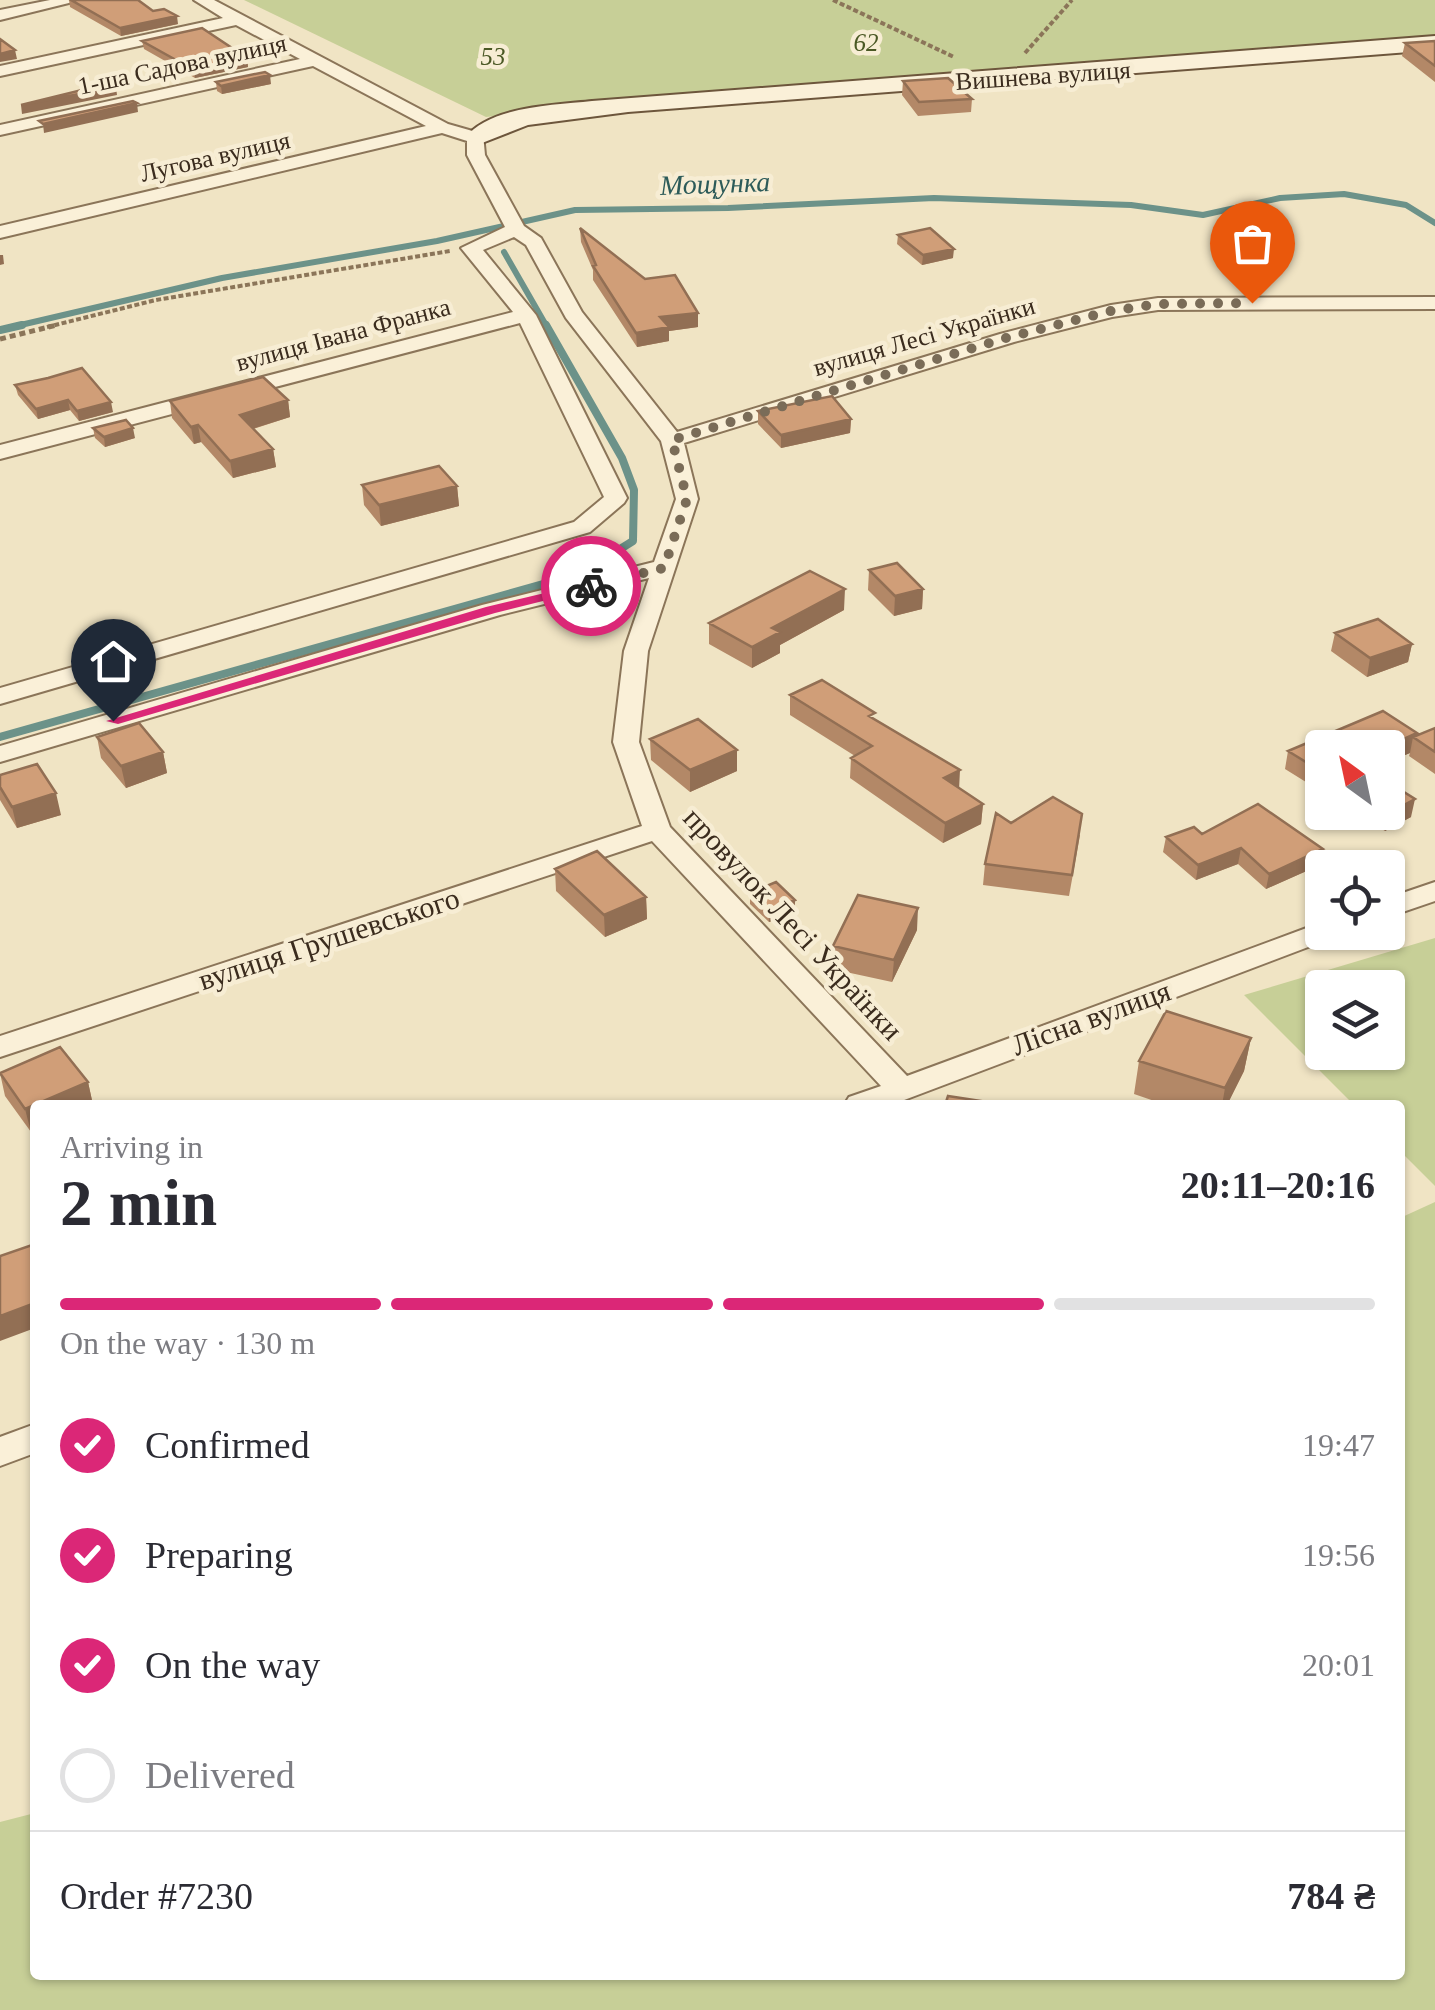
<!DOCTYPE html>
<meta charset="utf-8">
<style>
body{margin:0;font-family:Georgia,serif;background:#f2f2f3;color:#2b2b33;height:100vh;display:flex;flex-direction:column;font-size:38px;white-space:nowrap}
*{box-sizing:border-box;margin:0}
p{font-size:32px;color:#7c7c81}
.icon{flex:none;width:55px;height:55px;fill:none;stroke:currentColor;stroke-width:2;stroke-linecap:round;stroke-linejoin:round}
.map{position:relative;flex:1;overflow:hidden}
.drawer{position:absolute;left:30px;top:1100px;width:1375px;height:880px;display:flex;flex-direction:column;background:#fff;border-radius:10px;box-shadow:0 2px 8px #0004}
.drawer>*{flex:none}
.needle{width:65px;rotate:327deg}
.tools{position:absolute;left:1305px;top:730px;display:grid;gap:20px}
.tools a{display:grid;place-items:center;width:100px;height:100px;border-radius:10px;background:#fff;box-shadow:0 2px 8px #0004;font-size:50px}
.pin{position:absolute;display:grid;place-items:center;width:85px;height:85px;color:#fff;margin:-102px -42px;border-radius:50% 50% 50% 0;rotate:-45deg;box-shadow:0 0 10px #0007}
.pin .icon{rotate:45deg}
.courier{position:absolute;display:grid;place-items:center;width:100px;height:100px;margin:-50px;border:8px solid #db2777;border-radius:50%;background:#fff;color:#222;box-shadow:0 2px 12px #0007}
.head em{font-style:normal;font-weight:800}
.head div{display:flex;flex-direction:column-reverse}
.head{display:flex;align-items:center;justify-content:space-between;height:170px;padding:0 30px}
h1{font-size:65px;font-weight:800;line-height:75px}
.bar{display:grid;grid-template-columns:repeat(4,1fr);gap:15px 10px;align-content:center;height:120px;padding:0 30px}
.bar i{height:12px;border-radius:8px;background:#e1e1e2}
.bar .active{background:#db2777}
.bar p{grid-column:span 4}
.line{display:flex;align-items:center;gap:25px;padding:0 30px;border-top:2px solid #e1e1e2}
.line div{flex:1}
ol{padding:0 30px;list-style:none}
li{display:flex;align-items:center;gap:30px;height:110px}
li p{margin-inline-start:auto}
li .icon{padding:10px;border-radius:50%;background:#db2777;color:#fff;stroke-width:4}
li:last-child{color:#7c7c81}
li i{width:55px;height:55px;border:5px solid #e1e1e2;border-radius:50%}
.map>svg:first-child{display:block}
.green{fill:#c7cf97;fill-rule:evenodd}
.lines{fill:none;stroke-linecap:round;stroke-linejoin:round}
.stream-far1{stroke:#6c9289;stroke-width:6}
.stream{stroke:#6c9289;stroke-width:8}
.street-casing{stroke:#8b7559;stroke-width:4}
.secondary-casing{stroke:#6d563c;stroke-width:4}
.path-far1{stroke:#8b7559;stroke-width:4;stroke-dasharray:5 2.5;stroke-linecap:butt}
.path{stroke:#8b7559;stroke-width:5;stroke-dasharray:6 4;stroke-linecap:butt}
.street{fill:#faf0d8;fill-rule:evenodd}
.secondary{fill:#faf0d8;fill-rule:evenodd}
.wall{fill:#b38867}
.shaded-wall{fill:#926f54}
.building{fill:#d09e78;stroke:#926f54;stroke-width:2.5}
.route{fill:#db2777}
.done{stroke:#7a6c58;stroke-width:10;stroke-dasharray:0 18}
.labels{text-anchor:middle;stroke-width:9;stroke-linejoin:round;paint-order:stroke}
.far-park-label{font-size:25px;font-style:italic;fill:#4a5824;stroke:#f7edd4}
.far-street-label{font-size:25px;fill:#3b2c1e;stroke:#f7edd4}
.far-water-label{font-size:28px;font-style:italic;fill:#2d5b59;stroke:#f7edd4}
.street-label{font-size:30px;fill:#3b2c1e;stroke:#f7edd4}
</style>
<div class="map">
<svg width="1435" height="2010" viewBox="0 0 1435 2010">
<rect width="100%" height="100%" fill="#f0e4c4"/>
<!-- green -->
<path class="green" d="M244 0H1435V37L640 100 486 117Z
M1435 938V1186L1400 1151V1105H1354L1244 995ZM1322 988H1388V1052H1322Z
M1435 1202V2010H0V1822L35 1813V1975H1400V1218Z"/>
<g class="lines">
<!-- stream-far1 -->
<path class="stream-far1" d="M504 252 547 327
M12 327 222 278 437 241 575 210 728 208 934 198 1131 205 1203 215 1280 198 1344 194 1406 205 1435 223"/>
<!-- stream -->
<path class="stream" d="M0 330 22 325
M0 737 582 573 633 541 634 490 622 458 546 325"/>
<!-- street casing -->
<g class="street-casing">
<path id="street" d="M50 0H81L0 20V10Z
M194 0H214L448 124 483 134 485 155 524 226 541 238 582 312 677 432 1000 334 1111 305 1158 298 1435 297V309L1158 310 1112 317 1014 342 684 443 698 499 648 651 639 742 670 827 907 1076 1312 926 1322 923V932H1336L1332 938 891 1105H844L849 1097 881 1086 652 841 0 1057V1036L642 826 613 742 624 651 649 578 500 615 0 762V746L482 605 654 562 676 499 661 441 566 318 526 245 514 237 483 250 536 315 627 498 624 503 590 532 0 704V688L574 522 604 497 520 323 0 459V445L513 312 461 248 505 227 467 155V141L442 133 0 238V226L426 126 313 66 0 135V125L300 59 236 25 0 76V66L223 18Z
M1435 882V901L1388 917V898Z
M35 1424V1453L0 1466V1437Z"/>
</g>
<!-- secondary casing -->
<g class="secondary-casing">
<path id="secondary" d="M1435 36V50L628 112 528 125 477 145 465 138C490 106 555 105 592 101Z"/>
</g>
<!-- path-far1 -->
<path class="path-far1" d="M833 0 954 57
M1025 53 1072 0
M47 327 156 300 450 251"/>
<!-- path -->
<path class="path" d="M0 339 57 325"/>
<!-- street -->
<use href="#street" class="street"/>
<!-- secondary -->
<use href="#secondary" class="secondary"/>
</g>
<!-- wall -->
<path class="wall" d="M69 0H138L153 11 178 24 121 36 70 7Z
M142 41 247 58 248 67 195 78 144 49Z
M1435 41V82L1402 56 1405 43Z
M903 81 972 99 971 112 918 116 902 95Z
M216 82 271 84 222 94 217 91Z
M580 228 645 279 698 313V327L669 331V341L637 347 593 280V270L581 242Z
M898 235 953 258 922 265 897 244Z
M15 385 113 412 79 421 70 410 38 419 18 395Z
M288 400 290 417 253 429 273 449 276 467 233 478 201 442 194 444 172 418 170 401Z
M758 411 851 419 850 433 781 448 758 424Z
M93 428 135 438 105 447 95 438Z
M362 485 457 486 459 506 381 526 364 505Z
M869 570 923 589 922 609 894 616 868 590Z
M844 610 780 645V653L752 668 709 644V623Z
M1335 633 1412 644 1408 662 1367 677 1331 651Z
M790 695 875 719 959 788 983 804 981 824 943 843 850 778 851 758 855 756 790 715Z
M1435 728V774L1409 756 1410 753 1388 762V748H1322V792L1285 769 1288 751 1417 733 1416 736Z
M97 737 163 752 167 773 126 788 101 758Z
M650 739 737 771 690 792 651 760Z
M0 775 61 815 17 828 0 800Z
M1355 812H1388L1411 817 1385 831Z
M1011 823 1080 835 1069 896 983 885 985 864Z
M1202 834 1323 849 1320 865 1266 889 1238 864 1196 880 1163 852 1166 837Z
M555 869 646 897 647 919 605 937 556 891Z
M750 893 795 911 769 922 750 904Z
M917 930 892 982 832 969 833 946Z
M1251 1038 1244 1071 1227 1105H1166L1134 1094 1139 1061Z
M0 1073 88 1082 93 1105H35V1130L31 1132 5 1096Z"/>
<!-- shaded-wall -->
<path class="shaded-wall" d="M177 16 178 24 121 36 120 28Z
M15 50 17 59 0 62V54Z
M247 58 248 67 195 78 194 70Z
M270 75 271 84 222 94 221 86Z
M116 87 117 95 22 114 21 105Z
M137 103 138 112 44 133 43 124Z
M954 249 953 258 922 265 923 255Z
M0 255H3L4 264 0 265Z
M698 313V327L669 331V341L637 347 636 333 660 317Z
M68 400 70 410 38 419 36 409Z
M288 400 290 417 242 432 240 415Z
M111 402 113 412 79 421 77 411Z
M851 419 850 433 781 448V435Z
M198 425 201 442 194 444 191 427Z
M133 428 135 438 105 447 104 437Z
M273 449 276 467 233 478 230 461Z
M457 486 459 506 381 526 379 505Z
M845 589 844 610 780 645V653L752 668V647L772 628Z
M923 589 922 609 894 616 895 596Z
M1412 644 1408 662 1367 677 1370 658Z
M1417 733 1416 739 1413 737 1410 753 1388 762V748H1384Z
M737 750V771L690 792V770Z
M163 752 167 773 126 788 121 766Z
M960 770 959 790 944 778Z
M56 793 61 815 17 828 12 807Z
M1415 799 1411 817 1385 831 1389 813Z
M983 804 981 824 943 843 945 823Z
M1241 848 1238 864 1196 880 1198 865Z
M1323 849 1320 865 1266 889 1269 874Z
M646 897 647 919 605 937 604 915Z
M795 900V911L769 922V911Z
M918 908 917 930 892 982 894 960Z
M1251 1038 1244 1071 1227 1105H1222L1225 1088Z
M88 1082 93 1105H35V1130L31 1132 25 1109Z
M35 1303V1328L0 1341V1316Z"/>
<!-- building -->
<path class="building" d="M71 0H138L153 11 164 9 177 16 120 28Z
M202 28 247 58 194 70 142 41Z
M0 39 15 50 0 54Z
M1435 41V66L1405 43Z
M265 72 270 75 221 86 216 82Z
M948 78 972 99 919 102 903 81Z
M110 83 116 87 21 105Z
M133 101 137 103 43 124 39 121Z
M580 228 645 279 675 275 698 313 660 317 669 327 636 333 593 266 596 265Z
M930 228 954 249 923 255 898 235Z
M82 368 111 402 77 411 68 400 36 409 15 385 48 378Z
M263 377 288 400 240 415 273 449 230 461 198 425 191 427 170 401Z
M832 396 851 419 781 435 758 411Z
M126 420 133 428 104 437 93 428Z
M439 466 457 486 379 505 362 485Z
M897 563 923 589 895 596 869 570Z
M810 571 845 589 772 628 780 632 752 647 709 623Z
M1378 619 1412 644 1370 658 1335 633Z
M822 680 875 713 869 716 960 770 944 778 983 804 945 823 851 758 872 746 790 695Z
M1383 711 1417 733 1384 748H1322V772L1288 751Z
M698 719 737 750 690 770 650 739Z
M139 723 163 752 121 766 97 737Z
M1435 728V752L1413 737Z
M37 764 56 793 12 807 0 787V775Z
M1388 782 1415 799 1389 813Z
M1053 797 1082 814 1072 875 985 864 996 813 1011 823Z
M1258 804 1323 849 1269 874 1241 848 1198 865 1166 837 1194 827 1202 834Z
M597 851 646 897 604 915 555 869Z
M776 882 795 900 769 911 750 893Z
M858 895 918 908 894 960 833 946Z
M1166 1011 1251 1038 1225 1088 1139 1061Z
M60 1047 88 1082 25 1109 0 1073Z
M948 1096 1007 1105H945Z
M35 1244V1303L0 1316V1256Z"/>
<!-- route -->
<path class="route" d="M591 582 597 586 595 588 495 613 118 724 106 721 486 607Z"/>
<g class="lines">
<!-- done -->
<path class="done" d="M591 586 664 568 687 499 672 440 1006 338 1111 311 1158 304 1252 303"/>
</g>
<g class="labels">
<!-- far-park labels -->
<g class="far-park-label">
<text x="866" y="51">62</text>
<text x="493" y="65">53</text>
</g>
<!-- far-street labels -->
<g class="far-street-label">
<text transform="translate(182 64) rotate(-12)" y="9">1-ша Садова вулиця</text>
<text transform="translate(1043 75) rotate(-4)" y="9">Вишнева вулиця</text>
<text transform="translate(215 156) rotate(-13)" y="9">Лугова вулиця</text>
<text transform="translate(343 334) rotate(-15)" y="9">вулиця Івана Франка</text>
<text transform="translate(924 336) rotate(-16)" y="9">вулиця Лесі Українки</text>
</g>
<!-- far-water labels -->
<g class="far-water-label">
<text transform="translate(715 183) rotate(-2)" y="10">Мощунка</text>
</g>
<!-- street labels -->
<g class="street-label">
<text transform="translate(793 924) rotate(47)" y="10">провулок Лесі Українки</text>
<text transform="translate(329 939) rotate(-18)" y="10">вулиця Грушевського</text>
<text transform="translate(1091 1018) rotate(-20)" y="10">Лісна вулиця</text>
</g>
</g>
</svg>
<div class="tools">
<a><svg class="needle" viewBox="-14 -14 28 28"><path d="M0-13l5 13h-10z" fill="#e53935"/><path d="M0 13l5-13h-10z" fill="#7c7c81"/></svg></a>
<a><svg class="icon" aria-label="locate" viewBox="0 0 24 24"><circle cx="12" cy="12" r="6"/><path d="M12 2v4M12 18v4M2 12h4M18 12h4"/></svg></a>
<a><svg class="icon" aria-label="layers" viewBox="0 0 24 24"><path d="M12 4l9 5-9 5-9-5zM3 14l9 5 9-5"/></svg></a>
</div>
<div class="pin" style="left:1252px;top:303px;background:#ea580c"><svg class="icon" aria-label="bag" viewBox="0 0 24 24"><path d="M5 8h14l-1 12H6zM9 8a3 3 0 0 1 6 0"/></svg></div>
<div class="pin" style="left:113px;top:721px;background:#1f2937"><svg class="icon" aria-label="home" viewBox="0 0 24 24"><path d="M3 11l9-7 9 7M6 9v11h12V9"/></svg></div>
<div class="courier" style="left:591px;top:586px"><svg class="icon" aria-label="bike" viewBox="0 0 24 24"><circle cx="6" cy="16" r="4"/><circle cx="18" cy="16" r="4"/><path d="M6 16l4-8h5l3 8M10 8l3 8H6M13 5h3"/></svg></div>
<section class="drawer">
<div class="head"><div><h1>2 min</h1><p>Arriving in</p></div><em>20:11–20:16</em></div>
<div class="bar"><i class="active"></i><i class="active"></i><i class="active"></i><i></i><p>On the way · 130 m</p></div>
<ol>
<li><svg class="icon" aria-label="check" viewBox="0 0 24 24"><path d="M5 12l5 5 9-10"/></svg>Confirmed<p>19:47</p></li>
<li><svg class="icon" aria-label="check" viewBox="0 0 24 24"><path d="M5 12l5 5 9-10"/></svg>Preparing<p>19:56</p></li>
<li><svg class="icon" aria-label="check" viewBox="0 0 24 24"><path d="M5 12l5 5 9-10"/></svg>On the way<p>20:01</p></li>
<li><i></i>Delivered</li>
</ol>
<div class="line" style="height:130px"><div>Order #7230</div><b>784 ₴</b></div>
</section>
</div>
